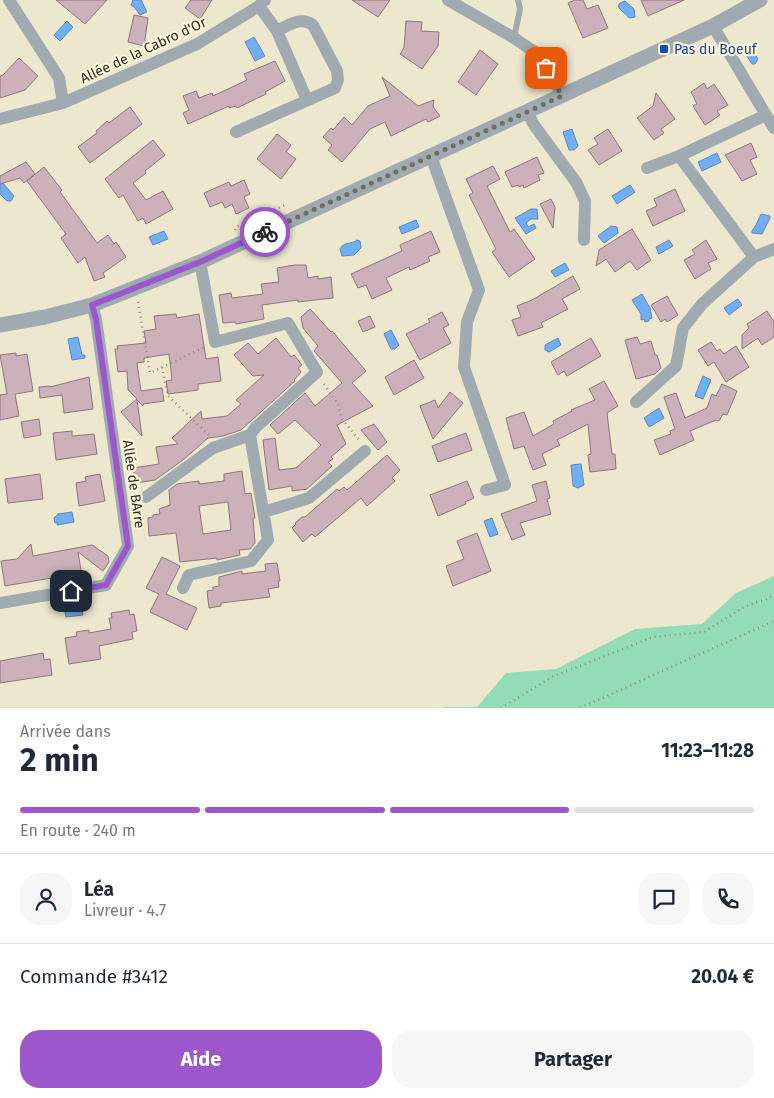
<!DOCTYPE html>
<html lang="fr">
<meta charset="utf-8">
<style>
body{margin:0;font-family:"Fira Sans",sans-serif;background:#f6f6f7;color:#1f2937;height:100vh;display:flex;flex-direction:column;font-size:19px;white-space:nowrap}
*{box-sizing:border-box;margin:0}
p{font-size:16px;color:#747a83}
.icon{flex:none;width:28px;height:28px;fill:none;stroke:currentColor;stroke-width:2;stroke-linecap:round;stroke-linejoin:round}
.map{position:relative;height:708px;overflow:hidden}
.side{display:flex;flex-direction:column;background:#fff;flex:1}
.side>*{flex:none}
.pin{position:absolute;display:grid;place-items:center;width:42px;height:42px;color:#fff;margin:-21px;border-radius:10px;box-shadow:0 2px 8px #0006}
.courier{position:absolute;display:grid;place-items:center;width:50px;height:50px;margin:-25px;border:4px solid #9c57cc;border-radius:50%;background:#fff;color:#222;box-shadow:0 1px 6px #0007}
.overview em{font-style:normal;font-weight:700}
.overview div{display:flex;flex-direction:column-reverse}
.overview{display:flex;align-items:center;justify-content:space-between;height:85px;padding:0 20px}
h1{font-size:32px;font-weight:700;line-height:38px}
.bar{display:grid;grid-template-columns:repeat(4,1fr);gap:8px 5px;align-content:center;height:60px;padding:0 20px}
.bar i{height:6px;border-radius:4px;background:#e0e1e3}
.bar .on{background:#9c57cc}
.bar p{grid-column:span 4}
.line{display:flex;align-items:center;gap:12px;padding:0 20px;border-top:1px solid #e0e1e3}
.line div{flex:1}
.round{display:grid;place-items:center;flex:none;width:52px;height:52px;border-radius:20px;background:#f6f6f7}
.button{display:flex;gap:10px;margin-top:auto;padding:10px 20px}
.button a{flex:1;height:58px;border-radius:20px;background:#9c57cc;color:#fff;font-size:20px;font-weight:700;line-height:58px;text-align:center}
.button a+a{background:#f6f6f7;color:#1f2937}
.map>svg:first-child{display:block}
.green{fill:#92ddb7}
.water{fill:#70aff7;stroke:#5d88b8}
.building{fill:#ccb1bb;stroke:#8e757e;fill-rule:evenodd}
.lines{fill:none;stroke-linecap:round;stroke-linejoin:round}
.path{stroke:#908b7a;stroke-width:2.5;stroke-dasharray:1 4;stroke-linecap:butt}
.service{stroke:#9fabb0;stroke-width:6}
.minor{stroke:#9fabb0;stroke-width:12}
.tertiary{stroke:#9fabb0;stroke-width:15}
.done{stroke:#726e60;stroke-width:5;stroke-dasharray:0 9}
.route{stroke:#9c57cc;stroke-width:6}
.transit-dot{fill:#1a4fb4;stroke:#faf4db;stroke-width:2}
.labels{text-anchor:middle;stroke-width:4.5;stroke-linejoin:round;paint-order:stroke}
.transit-label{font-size:14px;fill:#164399;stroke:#faf4db;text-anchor:start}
.street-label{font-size:14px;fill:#302d24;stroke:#faf4db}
</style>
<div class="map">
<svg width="774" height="708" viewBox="0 0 774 708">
<rect width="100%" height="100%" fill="#ede7ce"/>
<!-- green -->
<path class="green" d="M774 576V708H442L445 707H477L506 673 556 669 635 629 702 624 736 593Z"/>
<!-- water -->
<path class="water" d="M133 0H141L147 12 140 15 135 8 131 5Z
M625 1 634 9 635 17 629 18C626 13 621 12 618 6L620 3Z
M67 21 73 27 60 41 54 35Z
M254 37 265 56 255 61 245 42Z
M750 46 758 59 755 64H752L743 50Z
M572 129 578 146 574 150H569L563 132Z
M717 153 721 162 702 171 698 162Z
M3 183 14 196 11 201H7L0 194V185Z
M630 185 635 192 617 204 612 196Z
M531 209H537L538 219H531L526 223 528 227 534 224 536 228 526 234 515 218Z
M761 214 770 216V218L762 234 752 233V231L756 225Z
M416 220 419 227 402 234 399 227Z
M611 226 617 227 618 233 604 243 598 236Z
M164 231 168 239 153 245 149 237Z
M357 240 360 241 361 248 354 255 342 256 340 249C344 241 351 245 357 240Z
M669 240 673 246 659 254 656 247Z
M565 263 569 270 555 277 551 271Z
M642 294 650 308 652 318 649 319V321L645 322 644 319 641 320V314L632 300Z
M738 299 742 305 729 315 724 308Z
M391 330 399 345 395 349H391L384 334Z
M78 337 82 355H85V358L72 360 68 339Z
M558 338 561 345 549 352 545 350V345Z
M703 376 711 380 703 399 695 396Z
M659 408 664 418 649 427 644 418Z
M581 464 584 485 578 488 573 486 571 465Z
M72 512 74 522 57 525V522L55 523 54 518 58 514Z
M492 518 498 534 490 537 484 521Z
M81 604 83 615 66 617 64 607Z"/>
<!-- building -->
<path class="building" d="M56 0H107L85 24Z
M191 0H212L200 19 185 8Z
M352 0H390L378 17Z
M575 0H583L587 9 598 5 608 28 583 38 568 3Z
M641 0H684L648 16Z
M134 15 148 18 144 46 128 42Z
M406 21 422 22 421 31 439 32 438 46 422 69 400 54 404 48Z
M480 50 498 64 476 95 458 82Z
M19 58 38 76 25 90 0 98V76L3 75Z
M275 61 285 81 265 92 266 94 237 108 236 106 229 108V106L188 124 183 113 189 110 183 96 196 91 199 98 212 93 213 96 247 80 244 74Z
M382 77 418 106 434 100 433 107 440 116 428 122 426 119 391 136 385 122 370 129 342 162 328 150 332 145 323 137 331 128 333 130 344 117 352 125 368 106 390 96Z
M704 83 707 89 714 84 728 105 717 111 720 115 705 125 693 106 697 104 691 92Z
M656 93 675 119 661 129 664 133 654 140 637 118 653 106Z
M130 107 142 124 90 163 78 147 97 133 96 131 107 121 109 123Z
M608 129 622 151 599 165 588 150 598 144 594 138Z
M277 134 291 145 286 152 296 159 281 179 257 159Z
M153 140 165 155 145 171 146 173 133 183 146 200 163 191 173 209 146 224 143 218 138 221 123 195 119 198 105 179Z
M751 143 757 157 750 160 757 174 742 181 725 155Z
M537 157 544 173 538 175 540 180 524 188 523 185 519 187 518 185 512 187 505 172Z
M26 162 35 174 24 183 20 178 0 184V176Z
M493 166 500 179 487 186 510 232 514 229 535 259 509 277 492 252 496 249 469 195 473 193 466 179Z
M44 167 62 190 60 192 97 243 108 235 114 244 116 242 126 257 103 273 105 277 94 281 85 257 78 263 61 238 66 234 27 181Z
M244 180 250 194 244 197 249 208 236 214 232 204 225 208 222 202 210 207 204 193 229 182 231 186Z
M675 189 685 211 653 226 646 211 657 206 654 199Z
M551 199 555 207 553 228 540 204Z
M632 229 651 260 637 270 630 261 615 272 606 259 596 266 599 250Z
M431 231 440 252 428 257 430 261 410 270 409 267 386 278 392 290 372 299 366 285 358 288 351 274 402 251 400 245Z
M706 240 717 259 708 263 711 269 695 279 684 260 695 254 692 250Z
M295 265H306L308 278 318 276V279L331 277 333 298 298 302V300L262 305 264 319 236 324 235 322 223 323 219 295 231 293 232 298 263 294 261 284 279 282 277 268Z
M573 276 580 289 562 299 568 309 541 323 543 327 518 336 512 320 521 317 517 306 532 300Z
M667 296 678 315 667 322 665 319 661 322 651 305Z
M310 309 331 332 332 331 366 371 352 383 373 406 337 425 346 444 331 457 333 459 328 462 332 466 307 489 292 491V486L269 490 263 440 275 438 279 470 296 468 321 445 295 420 278 434 270 425 305 393 315 406 342 383 314 351 318 346 303 328 301 317Z
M767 311 774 322V337L762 345 758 338 742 349V335L749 328 747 324Z
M442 312 449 325 443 328 451 343 420 360 406 334 430 322 428 319Z
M176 314 177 318 199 314 206 359 218 357 221 381 198 384V390L168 394 166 381 172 380 169 354 144 358V362L137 363 141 391 162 388 164 401 143 404V406L137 400 142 436 121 412 137 399 128 390 127 371 118 372 115 349H118L117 346 146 343 144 331 156 329 154 316Z
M370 316 375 327 363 332 358 321Z
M637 337 640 344 651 341 655 355H657L661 368 655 374 636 379 625 340Z
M276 338 291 357 294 355 302 365 298 368 301 372 294 380 295 381 241 430 223 436 208 438 183 460 155 480 136 483 133 468 159 464 156 447 178 444 172 438 201 411 202 419 227 416 241 404 236 400 264 375 253 376 234 355 248 343 258 354Z
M591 338 601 356 567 376 564 371 558 375 551 362Z
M711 342 717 351 720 349 724 354 736 346 749 367 726 382 714 362 708 366 698 350Z
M16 353V356L27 354 33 391 15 394 19 416 0 420V395L7 394 0 355Z
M414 360 424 378 394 395 385 377Z
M89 377 93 409 64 413 62 395 40 398 39 387 50 386V387Z
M604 381 618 406 607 413 612 454H615L616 469 590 472 588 455 591 454 588 424 557 440 560 445 542 454 546 465 533 470 524 446 514 449 506 418 524 412 533 436 554 424 553 421 572 411 571 410 595 400 589 389Z
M722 384 737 391 727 415 723 414 719 421 716 420 690 431 694 440 660 455 654 440 671 434 670 431 675 429 664 397 676 393 685 418 707 408 712 394 716 396Z
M450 392 463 403 433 439 420 406 435 400 438 408Z
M39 419 41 435 24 438 21 422Z
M374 424 387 442 378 450 361 430Z
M72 431V436L94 434 97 454 56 460 53 433Z
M466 433 472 450 438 462 432 446Z
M387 455 400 470 392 478 395 481 367 506 361 498 315 537 312 534 303 542 292 528 296 524 295 523 302 517H305L337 489 339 491 344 487 347 490Z
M242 471 245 494 251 493 255 518H253L255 543 250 549 239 550 240 555 217 560V558L180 562 176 533 149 536 148 518 153 517V515L160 514 159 509 170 505 169 490 177 484 199 481V484L224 481V474ZM228 502 231 530 203 534 199 506Z
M40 474 43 499 8 503 5 479Z
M100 474 105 501 79 506 76 483 86 481 85 477Z
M467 481 474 498 465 502 466 504 438 516 430 495Z
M546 481 550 498 547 499 551 514 520 523 525 535 512 540 501 514 537 501 532 485Z
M477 533 491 571 453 586 446 566 464 559 457 541Z
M31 544 33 556 92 545 108 556 109 562 103 571 78 552 81 570 63 574V576L5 586 1 561 17 559Z
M162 557 180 566 166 594 197 608 187 630 150 612 159 594 146 588Z
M277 563 280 581H278L279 587 268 589 270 597 221 603V606L209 608 207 591 213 590V587L219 586V577L242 571V574L266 571 265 564Z
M129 610 130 615 134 614 137 631 132 632 133 639 99 646 101 659 69 664 65 638 77 636 76 632 89 630V633L111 629 109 618H112L111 613Z
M43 653 44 660 50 659 52 675 0 683V661Z"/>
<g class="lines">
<!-- path -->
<path class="path" d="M235 230 236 227 285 205
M138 302 150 373 205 347
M162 367 168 396 209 435
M324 384 338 404 342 419 359 440
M501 708 552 677 653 637 704 632 744 607 756 602 765 600 774 595
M580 708 774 621"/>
<!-- service -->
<path class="service" d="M514 38 520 9 518 0"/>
<!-- minor -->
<path class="minor" d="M9 0 59 78 63 103
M448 0 514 38 538 54 555 81 562 96
M259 6 277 31
M713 26 766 115 679 156 754 257
M527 112 534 125 576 182 585 201 584 240
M766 115 774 128
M0 119 63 103 197 44 259 6 265 0
M236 132 335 88 338 80 337 71 313 25C301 16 289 25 277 31L307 100
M431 156 479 290 467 322 464 367 505 485 486 490
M647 168 679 156
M636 402 676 366 683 328 702 304 754 257 774 249
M146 497 213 448 250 435
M264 512 309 498 365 451
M183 588 189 575 251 561 268 540 250 435 256 427 317 372 288 323 215 342 200 262
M0 603 106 585 128 546 96 319 92 305"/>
<!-- tertiary -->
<path class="tertiary" d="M0 325 45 317 92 305 200 262 713 26 760 0"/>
</g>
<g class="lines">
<!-- done -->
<path class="done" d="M265 232 562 96 546 68"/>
<!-- route -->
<path class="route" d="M71 591 106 585 128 546 96 319 92 305 200 262 265 232"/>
</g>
<!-- markers -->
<rect class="transit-dot" x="659" y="44" width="10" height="10" rx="2.5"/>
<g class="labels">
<!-- transit labels -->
<g class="transit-label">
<text x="674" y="54">Pas du Boeuf</text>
</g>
<!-- street labels -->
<g class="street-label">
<text transform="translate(143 50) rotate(-25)" y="5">Allée de la Cabro d'Or</text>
<text transform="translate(134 484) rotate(82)" y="5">Allée de BArre</text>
</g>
</g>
</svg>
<div class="pin" style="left:546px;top:68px;background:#ea580c"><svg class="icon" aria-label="bag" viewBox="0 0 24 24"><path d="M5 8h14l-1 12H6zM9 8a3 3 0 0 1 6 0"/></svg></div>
<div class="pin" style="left:71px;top:591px;background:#1f2937"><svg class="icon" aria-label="home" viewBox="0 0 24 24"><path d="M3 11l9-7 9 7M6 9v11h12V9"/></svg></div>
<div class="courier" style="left:265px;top:232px"><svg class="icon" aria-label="bike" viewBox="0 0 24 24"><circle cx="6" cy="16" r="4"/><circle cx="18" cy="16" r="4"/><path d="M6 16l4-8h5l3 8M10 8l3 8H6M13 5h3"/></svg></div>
</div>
<section class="side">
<div class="overview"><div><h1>2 min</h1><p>Arrivée dans</p></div><em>11:23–11:28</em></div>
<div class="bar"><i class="on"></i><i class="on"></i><i class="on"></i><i></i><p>En route · 240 m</p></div>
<div class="line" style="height:90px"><a class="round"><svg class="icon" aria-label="person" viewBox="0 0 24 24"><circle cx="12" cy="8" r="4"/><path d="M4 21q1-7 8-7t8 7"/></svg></a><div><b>Léa</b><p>Livreur · 4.7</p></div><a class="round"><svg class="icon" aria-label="chat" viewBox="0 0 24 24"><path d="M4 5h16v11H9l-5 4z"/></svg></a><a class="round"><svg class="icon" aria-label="phone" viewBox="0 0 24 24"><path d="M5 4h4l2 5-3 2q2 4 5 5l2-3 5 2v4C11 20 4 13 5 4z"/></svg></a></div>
<div class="line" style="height:65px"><div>Commande #3412</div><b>20.04 €</b></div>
<div class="button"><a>Aide</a><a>Partager</a></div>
</section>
